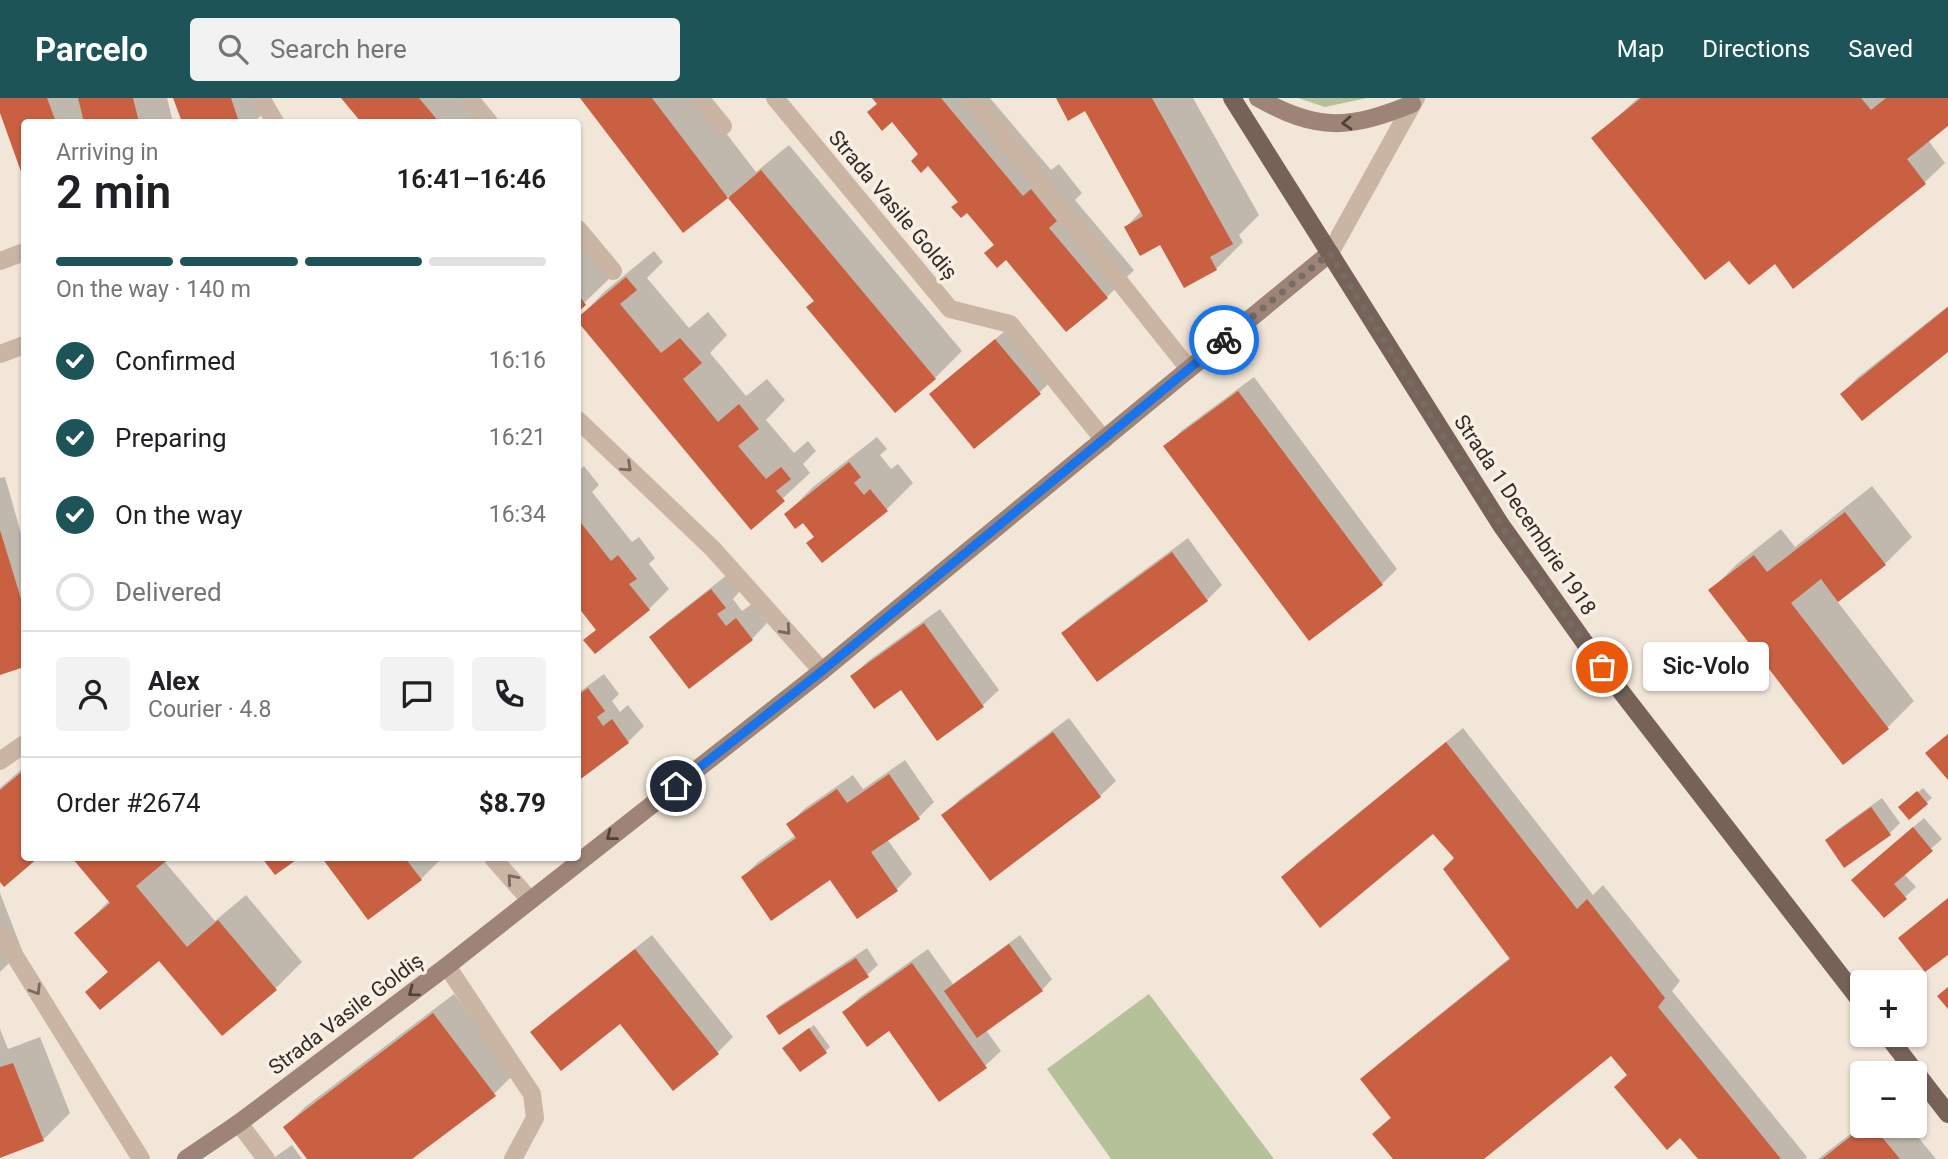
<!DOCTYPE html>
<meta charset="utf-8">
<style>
body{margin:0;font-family:Roboto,sans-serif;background:#f2f2f2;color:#202124;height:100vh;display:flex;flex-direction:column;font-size:26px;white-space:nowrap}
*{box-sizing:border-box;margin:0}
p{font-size:23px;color:#757577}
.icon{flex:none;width:38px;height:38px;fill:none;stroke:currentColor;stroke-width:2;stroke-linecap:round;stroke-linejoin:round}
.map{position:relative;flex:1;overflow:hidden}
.sheet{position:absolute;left:21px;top:21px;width:560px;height:742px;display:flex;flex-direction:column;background:#fff;border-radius:7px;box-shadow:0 2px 5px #0004}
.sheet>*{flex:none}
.fabs{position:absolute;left:1850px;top:872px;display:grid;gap:14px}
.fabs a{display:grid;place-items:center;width:77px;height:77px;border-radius:7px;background:#fff;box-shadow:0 2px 5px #0004;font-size:35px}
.pin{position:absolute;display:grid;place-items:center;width:60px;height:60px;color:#fff;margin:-30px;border:4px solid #fff;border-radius:50%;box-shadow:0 2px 7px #0007}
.courier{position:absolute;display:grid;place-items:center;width:70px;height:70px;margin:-35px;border:5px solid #1a73e8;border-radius:50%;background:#fff;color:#222;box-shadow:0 2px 9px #0007}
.bubble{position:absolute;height:49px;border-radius:7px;background:#fff;box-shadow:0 2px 5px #0004;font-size:23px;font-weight:600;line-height:49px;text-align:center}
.summary em{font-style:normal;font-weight:600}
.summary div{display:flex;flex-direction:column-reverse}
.summary{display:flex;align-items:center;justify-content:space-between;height:119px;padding:0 35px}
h1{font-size:46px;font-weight:600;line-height:52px}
.bar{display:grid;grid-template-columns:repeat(4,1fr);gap:10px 7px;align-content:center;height:84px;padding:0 35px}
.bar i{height:9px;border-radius:5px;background:#e0e0e0}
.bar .active{background:#1c5457}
.bar p{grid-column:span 4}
.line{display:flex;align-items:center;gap:18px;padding:0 35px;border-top:2px solid #e0e0e0}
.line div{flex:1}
.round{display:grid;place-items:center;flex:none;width:74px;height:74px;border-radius:7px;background:#f2f2f2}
ol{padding:0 35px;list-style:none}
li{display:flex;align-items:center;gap:21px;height:77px}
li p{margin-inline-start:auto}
li .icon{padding:7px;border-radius:50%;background:#1c5457;color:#fff;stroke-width:4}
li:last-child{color:#757577}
li i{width:38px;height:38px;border:4px solid #e0e0e0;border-radius:50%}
header{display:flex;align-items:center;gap:42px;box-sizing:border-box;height:98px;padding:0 35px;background:#1c5457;color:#fff}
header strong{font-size:33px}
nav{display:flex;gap:38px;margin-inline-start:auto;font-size:24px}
.search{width:490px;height:63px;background:#f2f2f2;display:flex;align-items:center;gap:18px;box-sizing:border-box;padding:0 24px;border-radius:7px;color:#757577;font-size:26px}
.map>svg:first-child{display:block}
.green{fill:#b4c199}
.shadow{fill:#0003}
.building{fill:#c86041}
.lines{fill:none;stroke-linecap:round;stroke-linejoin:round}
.street{stroke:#cab5a5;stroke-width:18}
.secondary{stroke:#9d8476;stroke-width:18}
.primary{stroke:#776257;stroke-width:18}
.oneway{stroke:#4f413a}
.oneway2{stroke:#78695f}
.done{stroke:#776c65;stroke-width:7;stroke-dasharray:0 12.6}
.route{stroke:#1a73e8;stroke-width:9}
.labels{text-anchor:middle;stroke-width:7;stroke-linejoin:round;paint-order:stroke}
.street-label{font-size:21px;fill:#352b26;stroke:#f9f0e5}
</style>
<header>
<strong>Parcelo</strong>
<div class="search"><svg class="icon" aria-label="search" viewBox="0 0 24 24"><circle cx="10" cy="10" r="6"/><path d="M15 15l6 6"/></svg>Search here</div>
<nav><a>Map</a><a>Directions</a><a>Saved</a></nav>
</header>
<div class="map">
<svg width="1948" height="1061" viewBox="0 0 1948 1061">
<rect width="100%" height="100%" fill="#f2e6d9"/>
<!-- green -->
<path class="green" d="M1298 0H1367L1325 9Z
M1149 896 1274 1061H1111L1047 971Z"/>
<!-- shadow -->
<path class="shadow" d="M0 0H167L173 24H24V78L0 10Z
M175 0H267L270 9 254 24H184Z
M343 0H468L487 24H363Z
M583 0H699L756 74 789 47 962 253 935 280 816 202 728 98 683 132Z
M874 0H990L1051 72 1059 66 1082 95 1075 102 1134 172 1107 199 1006 159 986 155 995 146Z
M1058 0H1193L1259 117 1239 137 1243 144 1216 171 1126 129 1142 112 1086 11Z
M1638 0H1948V26L1928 42 1945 65 1925 84 1793 188 1776 164 1729 161 1594 40Z
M578 136 612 178 578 211Z
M654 153 663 164 647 180 689 230 708 214 727 237 710 255 746 298 767 281 785 302 766 322 794 355 808 343 816 353 803 366 810 375 751 430 578 221 604 194Z
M1948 208V252L1842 296 1857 280Z
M1006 232 1050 284 1040 294 931 296Z
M1254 279 1397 471 1382 486 1166 349 1181 333Z
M877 339 887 351 880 357 891 371 898 366 913 385 886 412 815 438 803 423 786 416 813 389Z
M584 368 599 387 592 394 632 444 639 439 655 460 649 466 669 491 649 511 586 542 597 531 578 506V373Z
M5 379 24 446V568L0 575V380Z
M1872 388 1912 439 1885 466 1837 503 1914 603 1887 630 1711 492 1737 466 1781 431 1795 449Z
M1188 440 1222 487 1207 502 1063 535 1079 520Z
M727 477 740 493 733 501 742 513 752 506 767 525 752 541 651 539 667 524Z
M940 511 999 592 983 607 938 640 901 589 852 579 868 563Z
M604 576 619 596 612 603 620 614 628 607 644 628 628 644 578 681V595Z
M1069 620 1116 683 1100 698 944 718 959 702Z
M1463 630 1593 797 1603 787 1680 883 1672 893 1807 1059 1805 1061H1700L1611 956 1481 1061H1396L1374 1036 1392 1018 1362 981 1378 966 1511 859 1456 760 1433 734 1283 780 1298 764Z
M905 662 934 704 919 719 887 741 912 776 896 792 831 780 743 779 758 764 796 737 789 726 804 711 853 677 863 691Z
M24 669V760H35L4 786 0 781V690Z
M1923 690 1932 700 1909 720 1905 705Z
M1882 700 1900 725 1890 735 1827 743 1837 732Z
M1924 720 1942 741 1903 775 1916 789 1905 799 1864 771Z
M74 760H167L164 763 215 823 246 797 302 864 275 891 159 861 87 894 109 873 77 835 110 802Z
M324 760H442L421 781 369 820Z
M0 795 22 852 0 874Z
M652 837 733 939 717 955 620 924 533 934 548 919Z
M1020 837 1052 881 1042 892 986 932 1001 953 985 968 844 914 860 899 928 851 953 886Z
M867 850 878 867 867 877 768 918 779 908Z
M454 896 514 976 494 996 409 1061H309L285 1029 305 1009Z
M814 927 830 949 826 953 789 945Z
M0 931 8 951 40 939 70 1015 43 1042 0 1058Z
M1862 1027H1908L1936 1061H1818Z
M292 1047 302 1061H272Z"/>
<!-- building -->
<path class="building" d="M0 0H47L56 24H24V82L0 15Z
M78 0H133L139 24H84Z
M173 0H231L239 24H182Z
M341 0H419L439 24H361Z
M580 0H652L728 100 683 135Z
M872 0H941L1023 98 1031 91 1057 123 1049 130 1108 200 1066 234 1006 162 997 170 984 155 994 147 967 115 961 120 951 109 958 104 928 68 921 75 911 63 918 56 892 24 882 33 867 14 877 6Z
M1056 0H1152L1233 146 1210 159 1217 172 1184 190 1160 147 1140 158 1124 129 1143 118 1085 13 1068 23Z
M1641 0H1861L1871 12 1886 0H1948V28L1907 61 1926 86 1793 191 1775 166 1749 187 1729 163 1705 182 1591 40Z
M761 72 936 281 895 315 806 209 814 203 728 100Z
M626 179 637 192 620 206 661 255 680 240 702 265 683 281 718 324 739 306 759 331 738 348 766 381 781 369 791 381 776 393 785 403 751 432 578 224V219Z
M578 196 586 207 578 214Z
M1948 209V254L1862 323 1840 296Z
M995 241 1041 296 974 351 929 296Z
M1238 293 1383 487 1309 543 1163 348Z
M849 364 861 379 854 385 864 397 870 391 888 413 822 465 806 445 814 439 803 425 795 431 784 416Z
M1845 414 1886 467 1838 504 1821 481 1791 505 1889 631 1843 667 1708 492 1754 457 1767 474Z
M578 421 611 463 618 457 637 481 629 486 650 512 595 556 583 542 596 532 578 509Z
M0 432 22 504 24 503V569L0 577Z
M1172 454 1208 503 1097 584 1061 535Z
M711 491 726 510 717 516 726 528 736 520 753 542 689 591 649 539Z
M924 525 984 609 937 643 901 592 874 611 850 578Z
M588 590 605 613 597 619 603 628 612 621 629 645 578 683V597Z
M1053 634 1101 699 990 783 941 717Z
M1948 636V682L1925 655Z
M1446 644 1577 811 1587 801 1665 900 1658 909 1781 1061H1698L1680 1040 1667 1052 1614 989 1627 977 1611 958 1484 1061H1393L1372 1036 1391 1020 1360 981 1510 861 1443 771 1454 760 1433 736 1320 830 1281 779Z
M24 672V760H38L4 789 0 784V692Z
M889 676 920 721 871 754 898 793 857 821 830 782 771 823 741 779 796 740 786 726 837 691 847 705Z
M1917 693 1928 706 1909 722 1898 709Z
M1871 709 1891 737 1844 770 1825 742Z
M1913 729 1933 753 1894 786 1907 801 1884 820 1851 782Z
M72 760H163L166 763 136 788 187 849 218 822 277 892 222 938 159 863 100 912 85 894 108 874 74 835 110 805Z
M262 760H299L275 777Z
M322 760H405L422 782 368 822Z
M1948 800V857L1925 874 1898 840Z
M1009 846 1043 893 977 940 944 893Z
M635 851 719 956 673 993 620 926 561 973 530 934Z
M856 860 869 879 779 937 766 918Z
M912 865 987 970 939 1004 889 933 867 949 842 914Z
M1948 889V911L1937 898Z
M433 915 496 998 412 1061H307L283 1029Z
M809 930 827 955 800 974 782 950Z
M13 965 44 1043 0 1060V969Z
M1865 1027H1872L1900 1061H1822Z"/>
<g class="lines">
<!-- street -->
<path class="street" d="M261 0 275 24
M469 0 489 24
M700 0 723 28
M775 0 950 211 1010 226 1104 342
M973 0 1189 271
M578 131 613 173
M1330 155 1416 0
M0 163 24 154
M0 256 24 247
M578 322 713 451 822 573
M0 663 24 646
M493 760 530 802
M0 834 141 1061
M447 868 532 996 535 1020 513 1061
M239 1025 266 1061"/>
<!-- secondary -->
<path class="secondary" d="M1258 0C1318 34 1350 31 1412 6
M186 1061 239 1025 447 868 822 573 1330 155"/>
<!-- primary -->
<path class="primary" d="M1232 0 1501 427 1602 569 1862 905
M1886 936 1948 1016"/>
</g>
<!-- one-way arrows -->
<defs><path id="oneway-chevron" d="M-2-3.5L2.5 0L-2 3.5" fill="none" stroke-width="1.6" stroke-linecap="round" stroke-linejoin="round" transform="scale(1.75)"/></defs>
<g class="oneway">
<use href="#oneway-chevron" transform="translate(1347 25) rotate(176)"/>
<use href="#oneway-chevron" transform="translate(611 738) rotate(142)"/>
<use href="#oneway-chevron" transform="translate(413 894) rotate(143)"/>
</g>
<g class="oneway2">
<use href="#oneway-chevron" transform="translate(627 369) rotate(43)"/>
<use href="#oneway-chevron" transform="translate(786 532) rotate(48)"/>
<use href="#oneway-chevron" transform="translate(512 781) rotate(-131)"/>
<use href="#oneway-chevron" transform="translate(36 892) rotate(58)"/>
</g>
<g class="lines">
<!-- done -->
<path class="done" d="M1224 242 1330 155 1430 317 1501 427 1602 569"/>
<!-- route -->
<path class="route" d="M676 688 822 573 1224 242"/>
</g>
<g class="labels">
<!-- street labels -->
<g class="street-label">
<text transform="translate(893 107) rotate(50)" y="7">Strada Vasile Goldiș</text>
<text transform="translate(1525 417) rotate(56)" y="7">Strada 1 Decembrie 1918</text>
<text transform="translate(346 916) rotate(-37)" y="7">Strada Vasile Goldiș</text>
</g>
</g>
</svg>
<div class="fabs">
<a>+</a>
<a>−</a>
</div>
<div class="pin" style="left:1602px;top:569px;background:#ea580c"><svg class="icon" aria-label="bag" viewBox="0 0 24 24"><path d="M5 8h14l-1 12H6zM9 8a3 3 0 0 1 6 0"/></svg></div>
<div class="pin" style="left:676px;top:688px;background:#1f2937"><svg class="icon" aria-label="home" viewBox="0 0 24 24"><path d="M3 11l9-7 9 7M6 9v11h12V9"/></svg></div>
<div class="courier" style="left:1224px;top:242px"><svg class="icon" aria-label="bike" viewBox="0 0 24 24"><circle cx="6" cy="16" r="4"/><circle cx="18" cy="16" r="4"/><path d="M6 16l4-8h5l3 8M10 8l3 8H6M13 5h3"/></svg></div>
<div class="bubble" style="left:1643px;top:544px;width:126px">Sic-Volo</div>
<section class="sheet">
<div class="summary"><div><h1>2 min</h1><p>Arriving in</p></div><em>16:41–16:46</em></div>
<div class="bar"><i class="active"></i><i class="active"></i><i class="active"></i><i></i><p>On the way · 140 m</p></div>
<ol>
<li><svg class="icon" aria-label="check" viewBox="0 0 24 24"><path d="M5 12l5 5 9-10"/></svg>Confirmed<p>16:16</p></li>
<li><svg class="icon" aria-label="check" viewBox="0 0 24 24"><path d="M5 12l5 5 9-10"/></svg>Preparing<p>16:21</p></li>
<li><svg class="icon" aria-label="check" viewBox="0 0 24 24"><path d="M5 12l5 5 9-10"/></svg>On the way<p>16:34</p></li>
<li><i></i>Delivered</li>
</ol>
<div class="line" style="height:126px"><a class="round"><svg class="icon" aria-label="person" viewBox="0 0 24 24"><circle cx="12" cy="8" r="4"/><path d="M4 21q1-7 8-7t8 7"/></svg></a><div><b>Alex</b><p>Courier · 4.8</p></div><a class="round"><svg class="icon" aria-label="chat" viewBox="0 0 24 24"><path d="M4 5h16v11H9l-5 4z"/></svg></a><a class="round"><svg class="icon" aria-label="phone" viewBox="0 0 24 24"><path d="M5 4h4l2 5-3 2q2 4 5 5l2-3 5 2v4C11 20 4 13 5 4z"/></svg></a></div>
<div class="line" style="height:91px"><div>Order #2674</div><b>$8.79</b></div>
</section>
</div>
